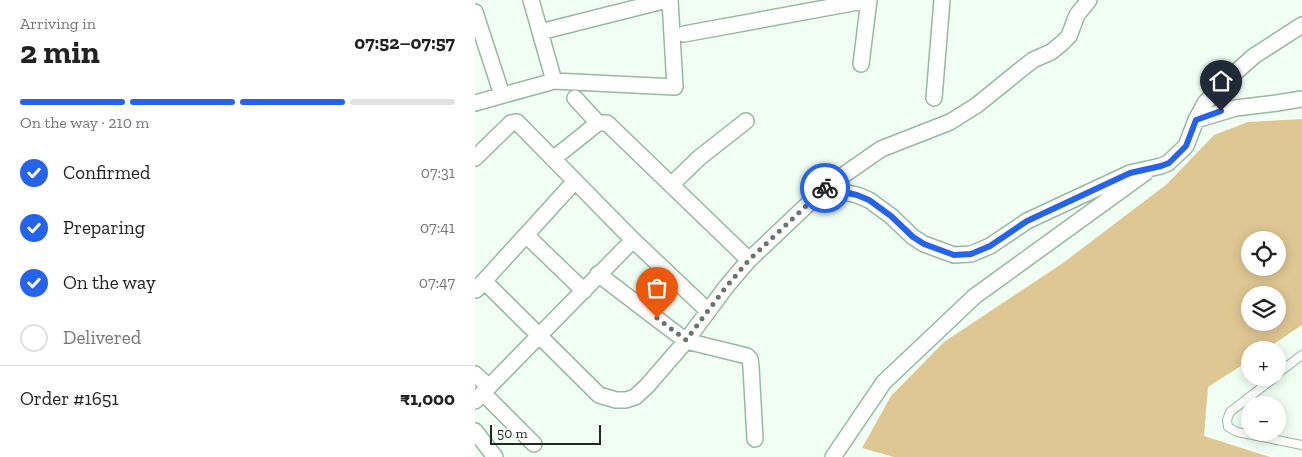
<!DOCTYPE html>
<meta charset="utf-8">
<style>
body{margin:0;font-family:"Zilla Slab",serif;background:#f6f6f6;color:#222;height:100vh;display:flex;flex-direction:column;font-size:19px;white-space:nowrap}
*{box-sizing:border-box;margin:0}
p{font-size:16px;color:#767676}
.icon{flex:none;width:28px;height:28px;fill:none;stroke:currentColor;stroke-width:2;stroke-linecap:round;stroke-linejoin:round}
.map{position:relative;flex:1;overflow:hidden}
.details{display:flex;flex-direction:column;background:#fff;width:475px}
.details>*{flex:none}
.controls{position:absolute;left:766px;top:231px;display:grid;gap:10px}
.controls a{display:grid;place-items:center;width:45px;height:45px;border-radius:50%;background:#fff;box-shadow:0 2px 12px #0003;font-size:25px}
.scale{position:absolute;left:15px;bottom:12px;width:111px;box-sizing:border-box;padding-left:5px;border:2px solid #1e2a22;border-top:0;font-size:14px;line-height:18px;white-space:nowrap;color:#1e2a22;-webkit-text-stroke:4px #fff;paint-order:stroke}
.pin{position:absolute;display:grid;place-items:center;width:42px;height:42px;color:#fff;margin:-51px -21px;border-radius:50% 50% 50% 0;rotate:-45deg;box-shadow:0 0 5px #0007}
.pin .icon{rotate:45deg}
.courier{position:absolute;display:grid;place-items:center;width:50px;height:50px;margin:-25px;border:4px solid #2563eb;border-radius:50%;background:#fff;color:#222;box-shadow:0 1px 6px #0007}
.summary em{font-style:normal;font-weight:800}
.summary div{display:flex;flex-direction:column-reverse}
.summary{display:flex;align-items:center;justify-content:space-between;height:85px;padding:0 20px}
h1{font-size:32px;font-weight:800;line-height:38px}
.bar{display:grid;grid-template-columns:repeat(4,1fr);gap:8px 5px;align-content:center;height:60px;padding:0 20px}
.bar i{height:6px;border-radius:4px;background:#e0e0e0}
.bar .current{background:#2563eb}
.bar p{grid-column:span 4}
.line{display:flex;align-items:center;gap:12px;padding:0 20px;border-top:1px solid #e0e0e0}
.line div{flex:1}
ol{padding:0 20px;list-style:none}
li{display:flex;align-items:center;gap:15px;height:55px}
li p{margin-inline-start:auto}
li .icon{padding:5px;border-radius:50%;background:#2563eb;color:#fff;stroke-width:4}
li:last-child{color:#767676}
li i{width:28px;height:28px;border:2px solid #e0e0e0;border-radius:50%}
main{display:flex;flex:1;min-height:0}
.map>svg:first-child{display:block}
.green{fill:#dfc793;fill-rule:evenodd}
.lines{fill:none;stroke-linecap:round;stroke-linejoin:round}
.service-casing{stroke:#97b8a2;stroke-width:10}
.minor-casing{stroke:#97b8a2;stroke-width:18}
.service{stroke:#fff;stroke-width:8}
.minor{stroke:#fff;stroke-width:15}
.done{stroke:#68746c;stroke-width:5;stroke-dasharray:0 9}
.route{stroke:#2563eb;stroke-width:6}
</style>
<main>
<section class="details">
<div class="summary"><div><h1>2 min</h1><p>Arriving in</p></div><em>07:52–07:57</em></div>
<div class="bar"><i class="current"></i><i class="current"></i><i class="current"></i><i></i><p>On the way · 210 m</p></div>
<ol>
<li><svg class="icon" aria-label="check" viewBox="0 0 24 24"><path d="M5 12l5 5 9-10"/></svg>Confirmed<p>07:31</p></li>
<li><svg class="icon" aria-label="check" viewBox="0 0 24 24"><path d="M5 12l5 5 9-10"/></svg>Preparing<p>07:41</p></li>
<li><svg class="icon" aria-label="check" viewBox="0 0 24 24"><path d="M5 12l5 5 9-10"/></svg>On the way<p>07:47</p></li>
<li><i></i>Delivered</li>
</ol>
<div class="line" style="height:65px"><div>Order #1651</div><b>₹1,000</b></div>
</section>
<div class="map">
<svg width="827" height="457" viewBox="0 0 827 457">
<rect width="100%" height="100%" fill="#f0fef4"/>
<!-- green -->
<path class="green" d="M827 119V325L790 350H775V360L733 387 729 436 795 457H419L387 448 416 396 469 342 588 263 692 184 739 135 773 122ZM775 240H802V268H775ZM775 295H802V322H775Z"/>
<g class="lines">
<!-- service casing -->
<g class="service-casing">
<path id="service" d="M802 374 827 355
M799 378 755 412 752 420 753 427 762 432 827 445"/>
</g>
<!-- minor casing -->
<g class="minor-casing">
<path id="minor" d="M56 0 79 81 200 87 195 0
M0 12 27 95
M65 32 192 0
M209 34 394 0
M386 64 394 0
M100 98 123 123
M459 98 467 0
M0 103 79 81
M721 120 761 108 802 103 827 99
M0 158 36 123 42 122 158 240 233 311
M78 159 123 123H132L274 260
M100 181 51 235 109 291
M196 185 224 158 271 121
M350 188 382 195 394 200 416 216 438 237 449 244 479 255 496 254 515 246 552 221 655 173 686 166 693 163 711 146 721 120 730 103 752 80 779 56 827 25
M123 274 211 341 272 356 275 359 276 367 280 439
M9 281 51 235
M1 290 9 281 124 395 141 400H151L160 397 172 386 211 341 251 287 274 260 350 188 406 149 475 122 502 105 544 71 558 60 576 52 586 44 594 36 602 15 614 0
M0 374 14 387
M8 393 59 444
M0 401 158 240
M0 431 20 457
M358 457 409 382 500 296 670 173"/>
</g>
<!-- service -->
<use href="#service" class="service"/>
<!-- minor -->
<use href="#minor" class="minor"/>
</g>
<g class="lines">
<!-- done -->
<path class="done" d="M182 318 211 340 251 287 274 260 350 188"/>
<!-- route -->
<path class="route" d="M350 188 382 195 394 200 416 216 438 237 449 244 479 255 496 254 515 246 552 221 655 173 686 166 694 163 711 146 721 120 746 111"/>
</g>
</svg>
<div class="controls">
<a><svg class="icon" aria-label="locate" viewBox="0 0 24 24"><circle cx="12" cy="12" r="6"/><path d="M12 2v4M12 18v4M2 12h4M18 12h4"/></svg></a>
<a><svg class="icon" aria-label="layers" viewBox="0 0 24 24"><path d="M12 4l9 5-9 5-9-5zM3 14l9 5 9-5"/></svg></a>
<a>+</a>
<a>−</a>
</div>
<div class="scale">50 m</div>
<div class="pin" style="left:182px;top:318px;background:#ea580c"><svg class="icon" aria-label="bag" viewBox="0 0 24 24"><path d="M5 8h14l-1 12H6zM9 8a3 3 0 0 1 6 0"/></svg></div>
<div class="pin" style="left:746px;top:111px;background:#1f2937"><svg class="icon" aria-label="home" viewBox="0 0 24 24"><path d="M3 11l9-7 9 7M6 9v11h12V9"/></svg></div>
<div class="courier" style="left:350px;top:188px"><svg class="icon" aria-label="bike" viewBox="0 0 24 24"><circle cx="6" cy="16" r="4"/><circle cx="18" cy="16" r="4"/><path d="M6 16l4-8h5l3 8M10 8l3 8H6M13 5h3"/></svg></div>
</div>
</main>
